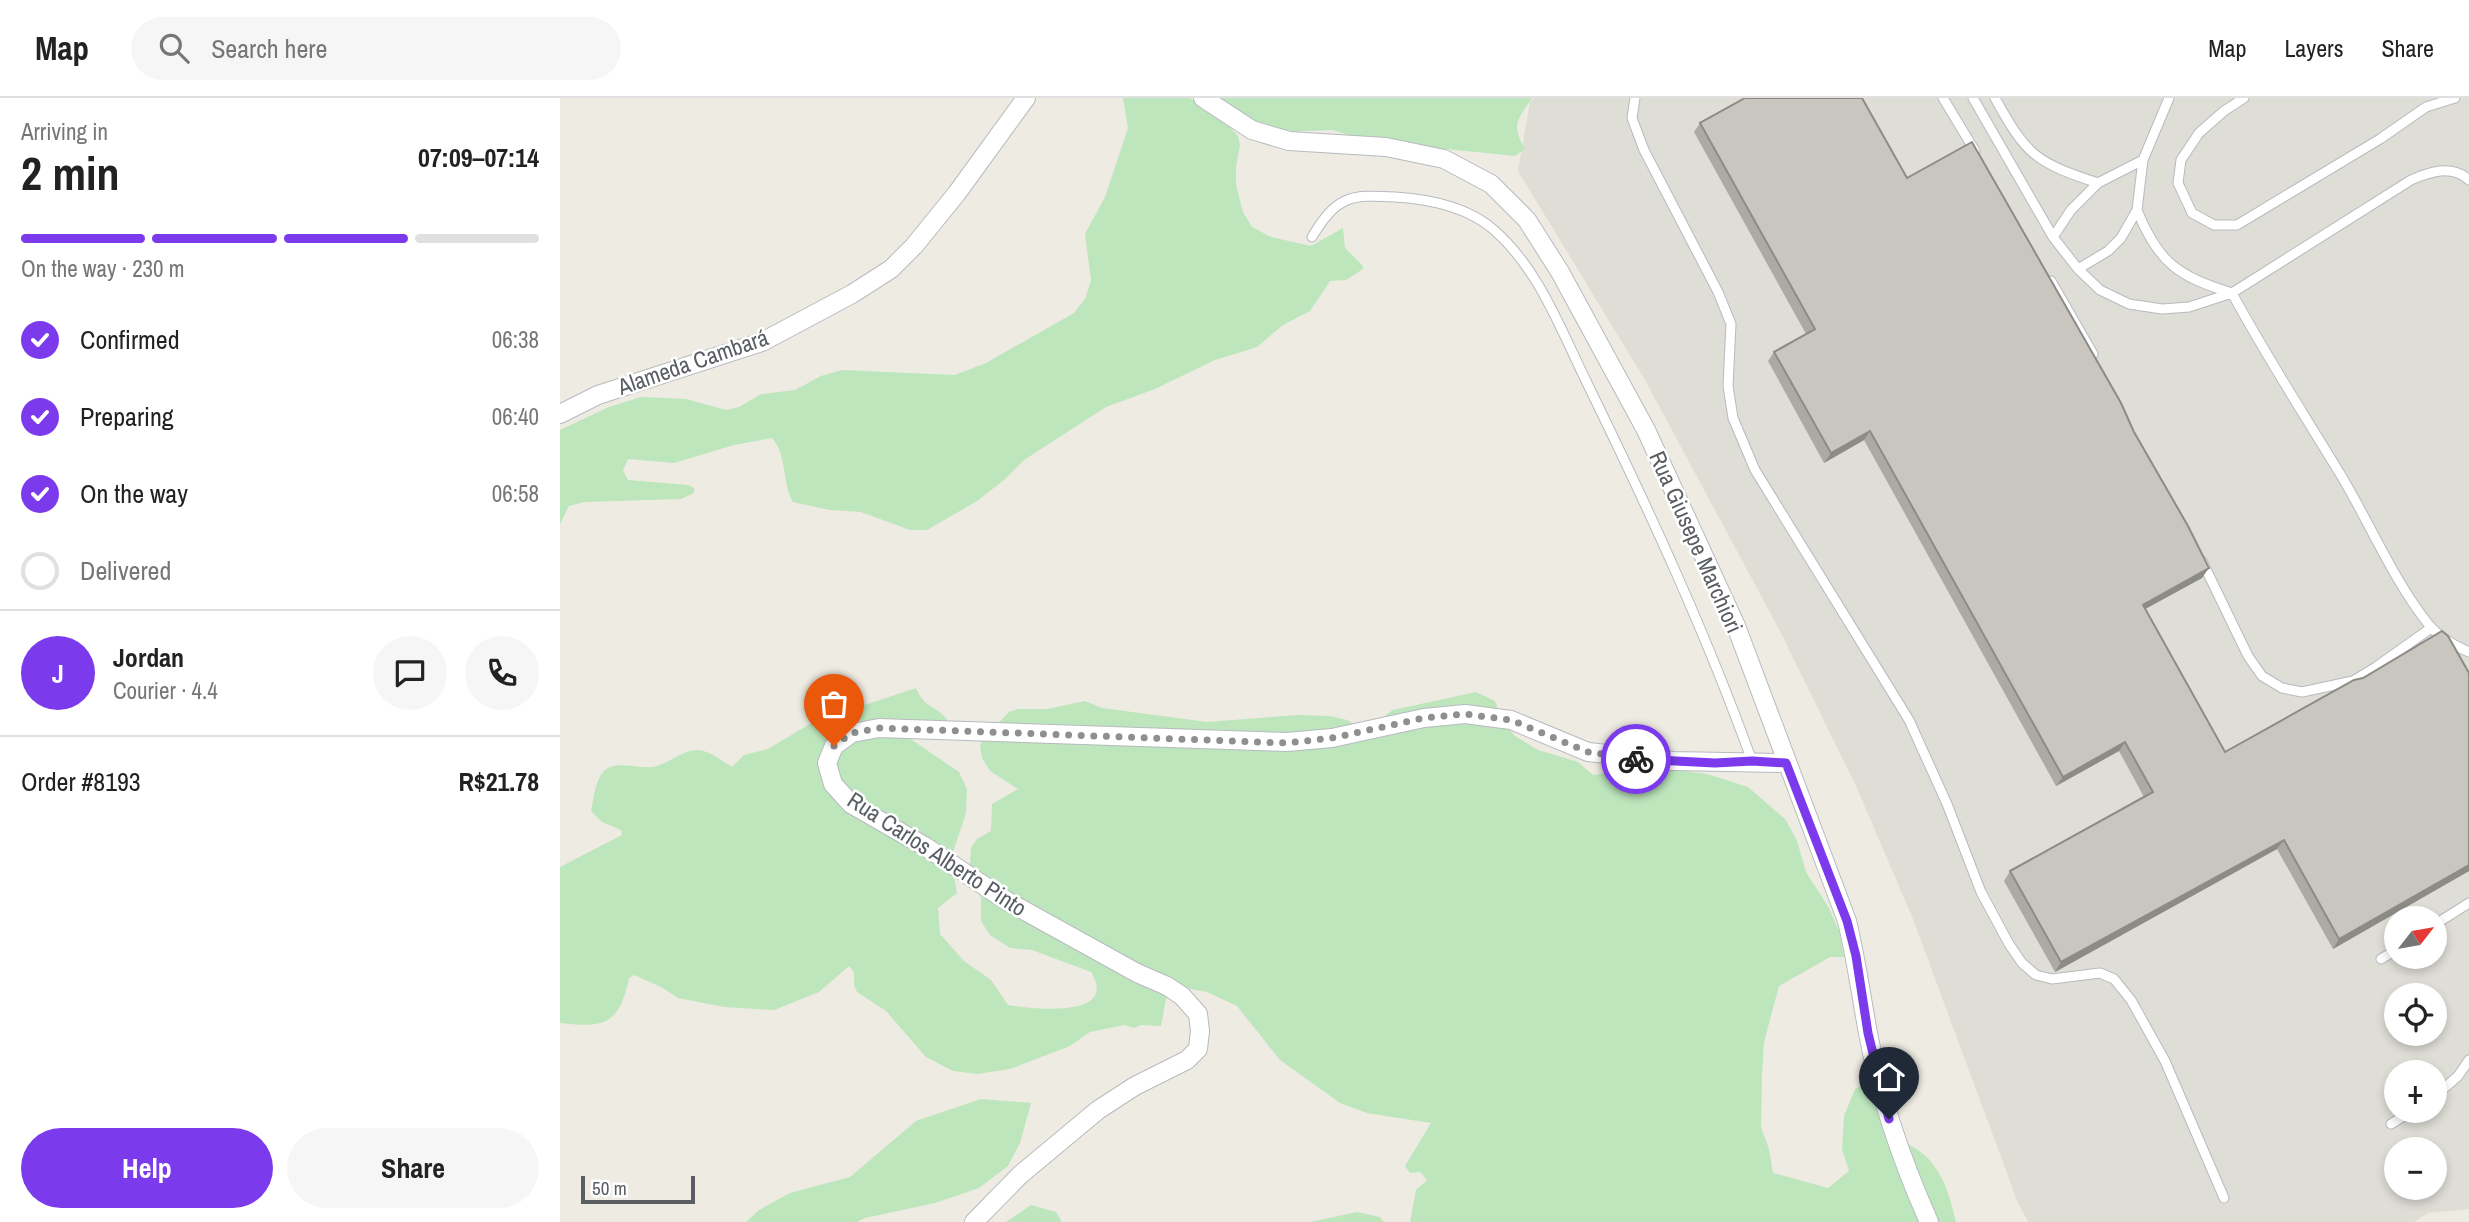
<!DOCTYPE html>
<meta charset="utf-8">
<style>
body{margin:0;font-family:"Archivo Narrow",sans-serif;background:#f6f6f6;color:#222;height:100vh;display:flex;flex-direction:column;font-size:26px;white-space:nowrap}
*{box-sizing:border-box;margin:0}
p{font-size:23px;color:#767676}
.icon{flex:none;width:38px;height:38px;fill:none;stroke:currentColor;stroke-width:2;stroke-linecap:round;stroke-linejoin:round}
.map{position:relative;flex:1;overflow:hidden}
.side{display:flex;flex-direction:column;background:#fff;width:560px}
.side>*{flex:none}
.needle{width:46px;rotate:59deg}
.buttons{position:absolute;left:1824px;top:808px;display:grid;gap:14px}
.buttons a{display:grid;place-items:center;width:63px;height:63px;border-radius:50%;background:#fff;box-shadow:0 4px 10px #0003;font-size:35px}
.scale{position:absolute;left:21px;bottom:18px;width:114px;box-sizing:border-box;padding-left:7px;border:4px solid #5a5e63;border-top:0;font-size:19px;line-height:24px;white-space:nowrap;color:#5a5e63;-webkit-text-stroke:5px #fff;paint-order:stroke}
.pin{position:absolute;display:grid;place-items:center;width:60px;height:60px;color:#fff;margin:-72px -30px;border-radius:50% 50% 50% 0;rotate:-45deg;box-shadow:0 0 7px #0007}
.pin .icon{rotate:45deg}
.courier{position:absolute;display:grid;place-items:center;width:70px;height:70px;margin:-35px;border:5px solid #7c3aed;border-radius:50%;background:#fff;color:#222;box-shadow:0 2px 9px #0007}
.head em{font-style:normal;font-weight:700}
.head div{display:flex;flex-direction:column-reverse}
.head{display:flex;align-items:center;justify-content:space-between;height:119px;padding:0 21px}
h1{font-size:46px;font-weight:700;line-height:52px}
.bar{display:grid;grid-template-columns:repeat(4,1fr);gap:10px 7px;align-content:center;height:84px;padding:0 21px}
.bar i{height:9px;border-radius:5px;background:#e0e0e0}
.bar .selected{background:#7c3aed}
.bar p{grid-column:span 4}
.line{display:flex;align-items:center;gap:18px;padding:0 21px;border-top:2px solid #e0e0e0}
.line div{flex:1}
.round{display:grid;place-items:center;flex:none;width:74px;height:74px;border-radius:37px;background:#f6f6f6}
ol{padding:0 21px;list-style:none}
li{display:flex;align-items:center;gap:21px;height:77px}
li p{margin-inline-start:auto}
li .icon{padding:7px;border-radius:50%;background:#7c3aed;color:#fff;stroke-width:4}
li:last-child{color:#767676}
li i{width:38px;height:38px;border:4px solid #e0e0e0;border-radius:50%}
.cta{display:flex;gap:14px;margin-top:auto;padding:14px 21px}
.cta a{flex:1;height:80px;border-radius:42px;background:#7c3aed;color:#fff;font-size:28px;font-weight:700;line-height:80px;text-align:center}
.cta a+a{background:#f6f6f6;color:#222}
header{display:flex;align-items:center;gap:42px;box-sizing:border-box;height:98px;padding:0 35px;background:#fff;border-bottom:2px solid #e0e0e0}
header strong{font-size:33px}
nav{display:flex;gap:38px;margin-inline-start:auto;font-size:24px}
.search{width:490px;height:63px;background:#f6f6f6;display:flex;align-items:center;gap:18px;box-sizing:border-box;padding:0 24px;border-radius:38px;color:#767676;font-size:26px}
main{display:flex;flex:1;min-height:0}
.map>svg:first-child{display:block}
.industrial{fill:#deddd6;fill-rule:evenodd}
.green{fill:#bde6bd}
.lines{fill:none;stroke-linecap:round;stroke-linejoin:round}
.service-casing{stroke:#b7babf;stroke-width:11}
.minor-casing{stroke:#b7babf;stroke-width:20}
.service{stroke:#fff;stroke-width:9}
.minor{stroke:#fff;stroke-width:18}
.wall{fill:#adaaa4}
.shaded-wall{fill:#8d8b86}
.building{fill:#c9c6bf;stroke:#8d8b86;stroke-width:2}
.done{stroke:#8e8f8f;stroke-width:7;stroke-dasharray:0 12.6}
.route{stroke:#7c3aed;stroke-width:9}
.labels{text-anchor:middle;stroke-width:5;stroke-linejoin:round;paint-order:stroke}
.street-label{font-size:23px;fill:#5a5e63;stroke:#fff}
</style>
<header>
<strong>Map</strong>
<div class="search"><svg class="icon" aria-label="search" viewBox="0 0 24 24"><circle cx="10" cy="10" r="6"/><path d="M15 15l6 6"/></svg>Search here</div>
<nav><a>Map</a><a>Layers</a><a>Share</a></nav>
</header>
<main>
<section class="side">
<div class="head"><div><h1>2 min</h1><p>Arriving in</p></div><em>07:09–07:14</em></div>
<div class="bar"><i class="selected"></i><i class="selected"></i><i class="selected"></i><i></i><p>On the way · 230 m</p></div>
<ol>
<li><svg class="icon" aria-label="check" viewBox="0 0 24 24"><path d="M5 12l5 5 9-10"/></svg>Confirmed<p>06:38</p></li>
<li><svg class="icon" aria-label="check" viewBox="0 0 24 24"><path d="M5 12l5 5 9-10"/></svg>Preparing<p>06:40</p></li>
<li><svg class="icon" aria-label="check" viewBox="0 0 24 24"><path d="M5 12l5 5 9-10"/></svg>On the way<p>06:58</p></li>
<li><i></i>Delivered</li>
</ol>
<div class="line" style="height:126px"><b class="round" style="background:#7c3aed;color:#fff">J</b><div><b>Jordan</b><p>Courier · 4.4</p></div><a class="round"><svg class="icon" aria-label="chat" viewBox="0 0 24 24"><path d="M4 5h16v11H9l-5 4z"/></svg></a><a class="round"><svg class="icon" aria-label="phone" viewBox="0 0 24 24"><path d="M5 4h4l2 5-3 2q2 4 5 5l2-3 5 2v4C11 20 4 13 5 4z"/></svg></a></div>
<div class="line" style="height:91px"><div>Order #8193</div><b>R$21.78</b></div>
<div class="cta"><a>Help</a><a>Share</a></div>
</section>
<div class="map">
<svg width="1909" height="1124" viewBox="0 0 1909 1124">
<rect width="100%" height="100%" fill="#eeebe2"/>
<!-- industrial -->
<path class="industrial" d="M974 0H1909V1111L1868 1115 1854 1124H1468L1458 1105 1353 821 1296 688 1220 533 1085 282 958 73 970 4ZM1836 821H1874V859H1836ZM1836 898H1874V936H1836ZM1836 975H1874V1013H1836ZM1836 1052H1874V1090H1836Z"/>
<!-- green -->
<path class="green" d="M563 0H630L665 24 678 38 680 47 676 69V87L683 114 692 129 711 139 751 148 783 130 785 150 803 168V171L786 182 770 183 750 213 723 227 697 249 655 262 595 291 546 309 464 362 444 382 417 403 367 432H350L301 414 270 412 233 404C222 385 227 356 212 340L174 347 114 365 68 361 63 372 68 382 128 387 134 390V395L121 401 24 404 9 408 0 426V332L49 309 81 299 126 301 166 312 179 309 201 296 235 292 261 278 282 272 395 277 426 265 514 215 525 201 531 182 525 136 545 99 568 30Z
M644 0H972C957 23 951 26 965 51L955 58 807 43 773 32 719 34Z
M356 590C365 612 376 606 388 623L380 629 346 638 399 674 407 691 406 715 391 760 397 795 378 810 380 836 404 863 431 882 448 907C472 911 560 921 531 874L472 852 450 850 430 837 421 823V800L410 766 411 750 417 741 431 733 432 706 458 691 430 673 422 660 420 648 423 641 449 614 458 611H487L525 603 542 610 647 624 737 617 770 618 787 622 807 633C819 628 822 618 833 612L916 594 935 603 943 625 955 638 978 652 1018 664 1033 677 1091 669 1147 676 1188 689 1226 722 1237 743 1246 774 1269 810 1279 833 1284 859H1270L1219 888 1204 944 1202 977 1201 1029 1209 1051 1213 1075 1268 1090 1289 1073 1282 1051 1284 1018 1295 991 1309 983 1317 1015 1333 1041C1375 1052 1387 1084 1396 1124H850L856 1092 867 1082 860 1074 850 1075 845 1068 871 1025 807 1015 780 1005 720 962 677 908 647 894 625 890 613 893 606 901 601 928 581 927 574 930 564 927 530 934 510 948 450 971 417 976 393 973 366 959 326 913 297 894 294 887V874L289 868 259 894 214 912 164 909 118 900 101 889 74 877 69 880C59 927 45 930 0 925V769L62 737 61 732 42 724 31 713C34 700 35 681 45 672 57 662 78 671 93 669 108 666 124 651 138 652 150 653 162 663 172 669L184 657 208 651 268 615 308 606Z
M421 1001 471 1005 460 1045 448 1068 419 1090 375 1105 305 1120 297 1124H186L199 1112 230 1095 290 1079 356 1023Z
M471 1107 496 1114 502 1124H446Z
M797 1114 820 1119 824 1124H750Z"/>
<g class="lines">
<!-- service casing -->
<g class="service-casing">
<path id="service" d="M1075 0 1072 20 1084 52 1158 194 1171 226 1168 288 1173 320 1195 372 1349 622 1387 706 1421 794 1449 846 1462 865 1476 877 1492 881 1540 875 1554 881 1571 902 1605 963 1664 1100
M1383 0 1415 53
M1413 0 1493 139 1518 171 1540 192 1569 206 1602 211 1629 209 1672 195 1851 82C1869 74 1892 66 1909 82
M1435 0C1467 58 1475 64 1538 85
M1684 0 1664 13 1639 35 1621 62 1618 85 1632 115 1654 127H1677L1820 41 1866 9 1895 0
M1577 112C1598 164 1618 179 1672 195 1706 258 1745 318 1782 379 1811 428 1834 483 1869 527 1879 539 1895 548 1909 554
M752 139C776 99 789 96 835 99 868 101 908 109 934 132 980 172 1002 235 1029 289 1089 412 1146 535 1192 663
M1493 139 1511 112 1538 85 1583 62
M1518 171 1548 153 1561 140 1577 112 1583 62 1609 0
M1491 183 1533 256
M1642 463 1688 558 1702 578 1722 590 1742 594 1793 583 1816 569 1871 530
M1874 827 1909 805
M1821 861 1836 852
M1874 999 1898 978 1909 962
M1831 1026 1852 1013"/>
</g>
<!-- minor casing -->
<g class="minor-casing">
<path id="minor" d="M643 0 692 32 729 43 826 49 884 61 931 86 967 122 1000 174 1086 332 1176 528 1287 823C1296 860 1301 897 1308 935 1320 1001 1342 1063 1369 1124
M0 316 38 297 202 244 292 196 331 171 354 148 397 95 466 0
M414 1124 460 1077 538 1012 575 988 627 962 638 951 640 933 638 916 622 898 607 888 577 875 447 803 366 749 291 706 273 686 267 665 274 648 292 635 319 630 727 644 772 640 864 620 905 616 951 622 1028 654 1113 663 1226 665"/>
</g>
<!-- service -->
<use href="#service" class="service"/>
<!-- minor -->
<use href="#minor" class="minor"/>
</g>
<!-- wall -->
<path class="wall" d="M1140 25 1347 80 1642 480 1585 511 1665 654 1909 773 1773 851 1717 751 1495 874 1444 783 1450 773 1584 699 1559 653 1496 688 1304 342 1264 365 1208 263 1214 254 1246 236 1134 34Z"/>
<!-- shaded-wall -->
<path class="shaded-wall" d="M1310 333 1304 342 1264 365 1271 355Z
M1649 470 1642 480 1576 516 1583 507Z
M1565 644 1559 653 1496 688 1503 679Z
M1724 742 1717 751 1495 874 1501 864Z
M1909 767V773L1773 851 1779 841Z"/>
<!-- building -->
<path class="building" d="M1185 0H1302L1347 80 1412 44 1561 305 1574 334 1628 428 1649 470 1583 507 1665 654 1794 582 1803 580 1882 533 1888 538 1909 575V767L1779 841 1724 742 1501 864 1450 773 1593 694 1565 644 1503 679 1310 333 1271 355 1214 254 1255 231 1140 25Z"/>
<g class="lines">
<!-- done -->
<path class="done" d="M274 648 292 635 319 630 727 645 772 640 864 620 905 616 951 622 1028 654 1076 661"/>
<!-- route -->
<path class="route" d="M1076 661 1155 665 1192 663 1226 665 1287 823 1296 858 1308 935 1329 1021"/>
</g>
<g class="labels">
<!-- street labels -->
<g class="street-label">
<text transform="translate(133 264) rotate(-19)" y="8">Alameda Cambará</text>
<text transform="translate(1136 444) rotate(66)" y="8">Rua Giusepe Marchiori</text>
<text transform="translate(377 756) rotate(33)" y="8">Rua Carlos Alberto Pinto</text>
</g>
</g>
</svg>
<div class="buttons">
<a><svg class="needle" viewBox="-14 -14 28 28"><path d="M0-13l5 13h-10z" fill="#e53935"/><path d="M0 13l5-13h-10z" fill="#767676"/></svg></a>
<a><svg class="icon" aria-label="locate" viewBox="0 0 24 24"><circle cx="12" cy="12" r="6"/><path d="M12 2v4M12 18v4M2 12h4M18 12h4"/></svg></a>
<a>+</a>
<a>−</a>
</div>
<div class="scale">50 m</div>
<div class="pin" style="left:274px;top:648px;background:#ea580c"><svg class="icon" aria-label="bag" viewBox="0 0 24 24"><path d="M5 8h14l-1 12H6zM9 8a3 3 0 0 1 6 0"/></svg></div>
<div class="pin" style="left:1329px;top:1021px;background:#1f2937"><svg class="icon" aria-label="home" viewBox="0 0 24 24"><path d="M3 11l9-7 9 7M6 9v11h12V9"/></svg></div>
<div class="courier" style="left:1076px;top:661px"><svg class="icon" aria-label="bike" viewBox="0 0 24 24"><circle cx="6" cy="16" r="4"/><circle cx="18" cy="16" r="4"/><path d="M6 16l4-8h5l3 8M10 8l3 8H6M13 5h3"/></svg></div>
</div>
</main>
